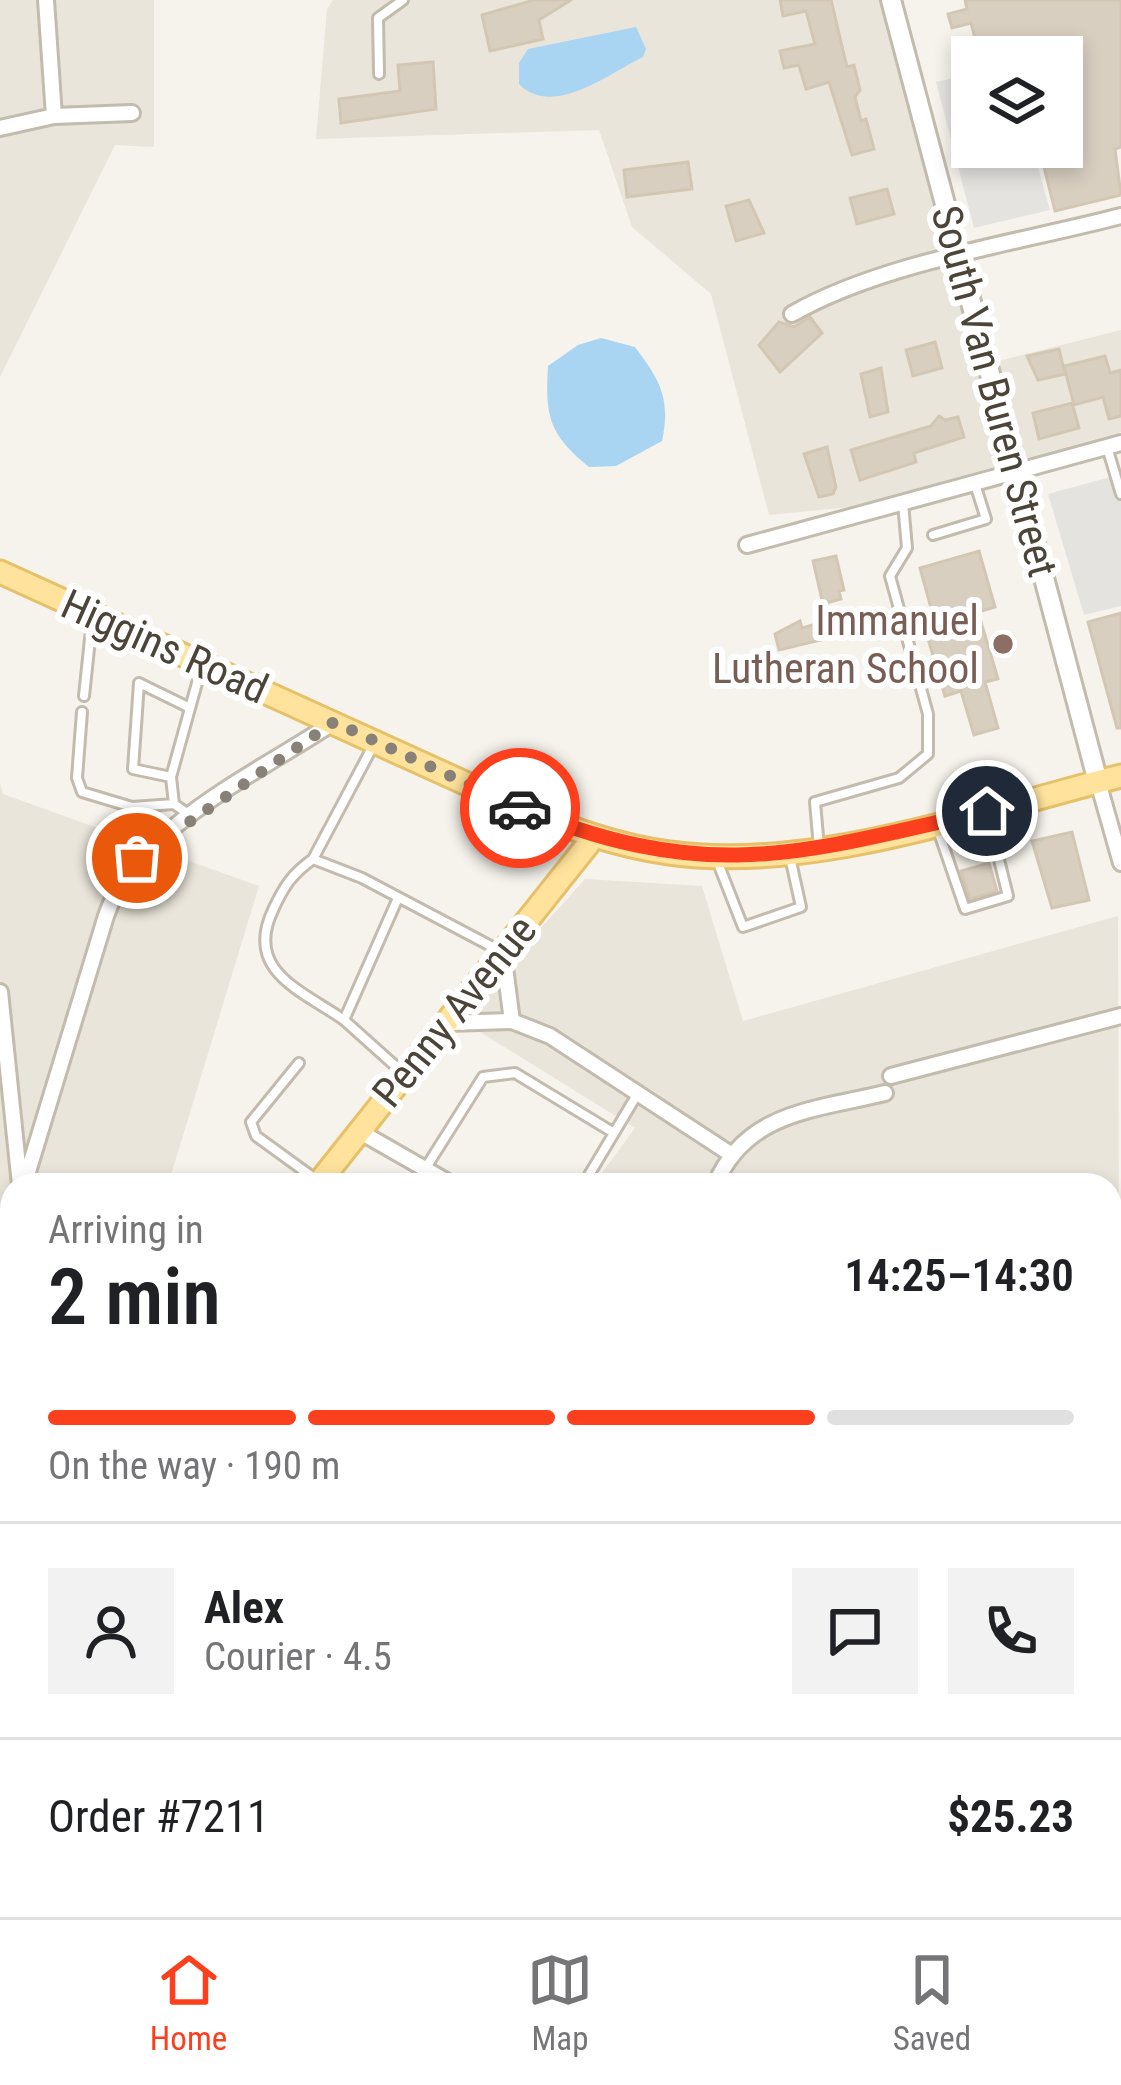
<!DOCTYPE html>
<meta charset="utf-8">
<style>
body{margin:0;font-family:"Roboto Condensed",sans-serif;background:#f2f2f2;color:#202124;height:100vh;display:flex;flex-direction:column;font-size:45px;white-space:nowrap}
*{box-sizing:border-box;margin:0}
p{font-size:39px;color:#757577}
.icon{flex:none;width:66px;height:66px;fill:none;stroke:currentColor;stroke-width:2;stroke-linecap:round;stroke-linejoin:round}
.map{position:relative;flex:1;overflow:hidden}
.sheet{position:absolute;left:0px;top:1173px;width:1122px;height:744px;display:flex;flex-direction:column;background:#fff;border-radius:36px 36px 0 0;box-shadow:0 6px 18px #0003}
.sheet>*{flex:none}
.controls{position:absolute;left:951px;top:36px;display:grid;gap:24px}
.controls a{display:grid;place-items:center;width:132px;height:132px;border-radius:0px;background:#fff;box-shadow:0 6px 18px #0003;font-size:60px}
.pin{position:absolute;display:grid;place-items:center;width:102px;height:102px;color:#fff;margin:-51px;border:6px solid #fff;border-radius:50%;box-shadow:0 3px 12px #0007}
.courier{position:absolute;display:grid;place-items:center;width:120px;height:120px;margin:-60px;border:9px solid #fc3f1d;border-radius:50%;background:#fff;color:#222;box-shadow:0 3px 15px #0007}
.overview em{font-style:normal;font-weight:600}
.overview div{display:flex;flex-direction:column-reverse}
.overview{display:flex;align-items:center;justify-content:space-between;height:204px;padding:0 48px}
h1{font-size:78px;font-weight:600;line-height:90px}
.bar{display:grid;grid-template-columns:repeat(4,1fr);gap:18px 12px;align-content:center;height:144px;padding:0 48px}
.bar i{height:15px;border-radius:9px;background:#e0e0e0}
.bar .selected{background:#fc3f1d}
.bar p{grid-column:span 4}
.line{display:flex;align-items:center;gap:30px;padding:0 48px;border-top:3px solid #e0e0e0}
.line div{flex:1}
.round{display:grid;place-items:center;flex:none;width:126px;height:126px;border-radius:0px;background:#f2f2f2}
.tabs{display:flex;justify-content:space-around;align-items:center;height:168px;border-top:3px solid #e0e0e0;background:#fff;font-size:33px;color:#757577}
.tabs a{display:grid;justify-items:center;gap:6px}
.tabs .selected{color:#fc3f1d}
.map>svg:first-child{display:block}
.residential{fill:#eae5da}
.parking{fill:#e5e3e0}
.water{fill:#a9d4f2}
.building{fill:#d8cfc1;stroke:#d3c7b4;stroke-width:3}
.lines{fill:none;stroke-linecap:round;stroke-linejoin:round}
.service-casing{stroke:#c2bbae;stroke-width:14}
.minor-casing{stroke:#c2bbae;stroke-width:20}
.tertiary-casing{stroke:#c2bbae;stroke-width:24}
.primary-casing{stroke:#e6c16a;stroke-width:27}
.service{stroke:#fff;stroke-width:8}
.minor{stroke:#fff;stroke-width:14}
.tertiary{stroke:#fff;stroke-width:18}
.primary{stroke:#ffe39c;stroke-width:21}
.done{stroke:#878178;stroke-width:12;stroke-dasharray:0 21.6}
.route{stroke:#fc3f1d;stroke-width:15}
.education-dot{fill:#8d6e63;stroke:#fff;stroke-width:4.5}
.labels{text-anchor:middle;stroke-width:12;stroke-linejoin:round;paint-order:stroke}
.street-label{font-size:42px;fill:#4b4439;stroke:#fff}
.education-label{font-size:42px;fill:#785e54;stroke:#fff;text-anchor:end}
</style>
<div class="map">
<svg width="1121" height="1917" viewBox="0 0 1121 1917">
<rect width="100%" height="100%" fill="#f6f3ec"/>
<!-- residential -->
<path class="residential" d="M0 0H154V147L115 145 0 377Z
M333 0H881L978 366 1121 330V432L850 507 769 515 711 294 632 227 599 130 316 139 327 9Z
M0 782 3 794 259 886 168 1185H12V1675L0 1692Z
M585 879 702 886 743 1021 1118 916 1121 1917H121L114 1905H1110V1185H593L635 1128 459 1019Z"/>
<!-- parking -->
<path class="parking" d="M972 74V147L1033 150 1050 210 974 228 936 82Z
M1121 474V606L1084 615 1048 494Z"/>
<!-- water -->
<path class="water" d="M636 27 646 49 643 57C611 72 553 119 519 84V63L528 49Z
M601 338 635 347C660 380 671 399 662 441L616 466 589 467C549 434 545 417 548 366L578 345Z"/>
<!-- building -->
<path class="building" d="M534 0H571L539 20 543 39 490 51 482 15Z
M780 0H831L847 67 854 65 860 90 855 97 861 121 866 119 874 149 852 155 829 82 806 89 799 65 784 68 780 51 815 44 806 11 783 16Z
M965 0H1121V147L1115 149 1121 195 1055 211 1039 147H1062V57H980L971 23 952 28 948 14 967 9Z
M433 62 436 109 341 123 339 99 400 91 398 65Z
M688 162 692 189 627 197 624 170Z
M887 189 894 214 857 224 850 198Z
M749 200 764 233 736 241 726 206Z
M810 317 822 333 780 372 759 345 779 322 794 327Z
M935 342 942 368 913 376 906 350Z
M1059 349 1065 374 1038 380 1027 356Z
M1105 356 1110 373 1121 370V416L1109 419 1103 397 1074 405 1064 366Z
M881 368 888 412 870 417 861 374Z
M1072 403 1079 428 1039 439 1033 413Z
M939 416 945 420 958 417 964 437 914 453 916 462 860 480 851 450 931 426Z
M827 447 836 487 833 494 819 497 804 454Z
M979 551 995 607 978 612 998 679 985 682 998 728 974 735 961 691 945 696 923 622 934 619 920 568Z
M836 556 844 590 839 591 841 599 823 604 813 561Z
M1121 613V728H1117L1088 622Z
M800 621 802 628 816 624 821 640 779 650 775 634Z
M1072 832 1089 900 1052 908 1032 841Z
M989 863 997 891 970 899 961 871Z"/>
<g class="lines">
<!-- service casing -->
<g class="service-casing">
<path id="service" d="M379 74 378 18 403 0
M1107 447 1121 494
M933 535 986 519 975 484
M84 696 92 620
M82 712 77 778 82 792 132 807 174 804
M373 746 313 859 362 878 502 952
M171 777 133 769 139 683 190 708
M191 816 174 804 171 777 202 665
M938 830 965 909 1008 896 988 815
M819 848 815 802 899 778 928 754V714L890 576 907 548 903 503
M716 858 743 927 801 907 790 857
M313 859C292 874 284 886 273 910 244 971 301 990 344 1020
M398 898 344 1020 402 1072
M299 1063 251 1122 256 1136 318 1181
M425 1169 483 1077 515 1073 614 1133
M583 1185 638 1093"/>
</g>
<!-- minor casing -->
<g class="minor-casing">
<path id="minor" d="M46 0 54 116
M0 128 54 116 132 113
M792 314C883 262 1018 243 1121 216
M747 545 1121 443
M1098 782 1121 863
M503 952 512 1021
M0 992 20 1185
M448 1023 512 1021 550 1036 729 1153
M891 1076 1121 1016
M357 1130 453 1185
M24 1185 106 916C135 828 260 772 334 722
M715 1185C746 1111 816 1110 885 1093
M0 1249 12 1227
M1110 1249 1121 1246
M1110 1506 1121 1503
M789 1905 790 1917
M1100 1905 1102 1917"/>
</g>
<!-- tertiary casing -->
<g class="tertiary-casing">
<path id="tertiary" d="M891 0 1098 782
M1110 1773 1121 1770
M608 1917 639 1905"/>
</g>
<!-- primary casing -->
<g class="primary-casing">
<path id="primary" d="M0 572 520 808C569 828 616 846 669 853 816 873 980 811 1121 776
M317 1185 593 838
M0 1724 12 1704"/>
</g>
<!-- service -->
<use href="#service" class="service"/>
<!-- minor -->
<use href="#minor" class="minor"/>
<!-- tertiary -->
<use href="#tertiary" class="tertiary"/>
<!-- primary -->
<use href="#primary" class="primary"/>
</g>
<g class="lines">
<!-- done -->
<path class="done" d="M137 858 334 722 520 808"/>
<!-- route -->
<path class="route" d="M520 808C709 885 798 854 987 811"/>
</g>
<!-- markers -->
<circle class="education-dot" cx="1003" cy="644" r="12"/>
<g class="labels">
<!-- street labels -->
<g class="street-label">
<text transform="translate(995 391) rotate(75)" y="15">South Van Buren Street</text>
<text transform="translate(165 646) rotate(24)" y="15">Higgins Road</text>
<text transform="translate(454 1011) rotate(-51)" y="15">Penny Avenue</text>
</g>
<!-- education labels -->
<g class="education-label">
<text x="979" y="635">Immanuel<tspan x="979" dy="48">Lutheran School</tspan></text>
</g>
</g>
</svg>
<div class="controls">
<a><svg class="icon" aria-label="layers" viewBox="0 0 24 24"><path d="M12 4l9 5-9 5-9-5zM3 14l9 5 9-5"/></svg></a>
</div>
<div class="pin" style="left:137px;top:858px;background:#ea580c"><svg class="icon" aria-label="bag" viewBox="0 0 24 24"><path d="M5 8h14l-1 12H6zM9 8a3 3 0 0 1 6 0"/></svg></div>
<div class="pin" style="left:987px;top:811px;background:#1f2937"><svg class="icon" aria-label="home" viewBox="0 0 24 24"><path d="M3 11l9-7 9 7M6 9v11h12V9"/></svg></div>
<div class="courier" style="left:520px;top:808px"><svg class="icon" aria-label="car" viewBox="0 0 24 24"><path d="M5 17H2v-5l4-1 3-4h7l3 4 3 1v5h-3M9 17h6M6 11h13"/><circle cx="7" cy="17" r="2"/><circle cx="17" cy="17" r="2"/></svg></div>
<section class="sheet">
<div class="overview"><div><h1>2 min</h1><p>Arriving in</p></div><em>14:25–14:30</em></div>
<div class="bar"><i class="selected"></i><i class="selected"></i><i class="selected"></i><i></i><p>On the way · 190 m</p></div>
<div class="line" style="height:216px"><a class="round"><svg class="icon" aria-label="person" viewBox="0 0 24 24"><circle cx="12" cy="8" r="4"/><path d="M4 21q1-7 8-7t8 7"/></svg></a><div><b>Alex</b><p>Courier · 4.5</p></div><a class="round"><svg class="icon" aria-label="chat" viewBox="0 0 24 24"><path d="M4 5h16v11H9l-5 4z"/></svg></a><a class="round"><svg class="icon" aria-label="phone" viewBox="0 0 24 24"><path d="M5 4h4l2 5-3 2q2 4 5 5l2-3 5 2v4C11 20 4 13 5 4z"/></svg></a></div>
<div class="line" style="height:156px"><div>Order #7211</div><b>$25.23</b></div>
</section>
</div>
<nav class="tabs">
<a class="selected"><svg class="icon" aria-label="home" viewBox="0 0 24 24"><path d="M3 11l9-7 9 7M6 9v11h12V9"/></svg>Home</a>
<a><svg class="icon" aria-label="map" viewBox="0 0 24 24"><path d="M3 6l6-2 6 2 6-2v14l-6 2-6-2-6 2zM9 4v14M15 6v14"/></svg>Map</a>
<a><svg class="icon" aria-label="saved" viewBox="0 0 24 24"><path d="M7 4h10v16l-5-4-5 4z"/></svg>Saved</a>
</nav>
